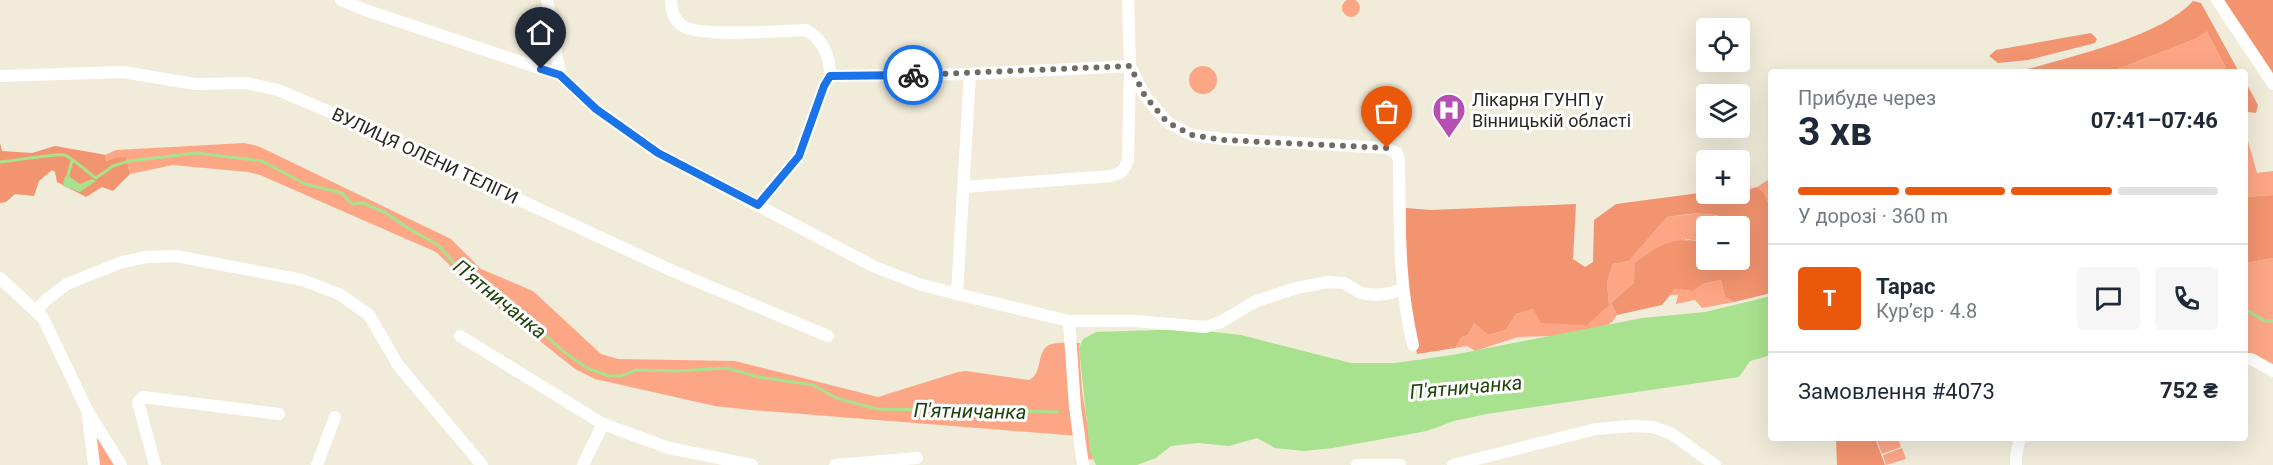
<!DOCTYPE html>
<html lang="uk">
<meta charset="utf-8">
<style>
body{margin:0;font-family:Roboto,sans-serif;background:#f6f6f7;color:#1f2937;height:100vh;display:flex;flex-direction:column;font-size:22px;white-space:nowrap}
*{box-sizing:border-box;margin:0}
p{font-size:20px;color:#747a83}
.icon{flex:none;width:33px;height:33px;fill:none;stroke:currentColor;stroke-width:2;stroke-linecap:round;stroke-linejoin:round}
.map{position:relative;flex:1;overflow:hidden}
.panel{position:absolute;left:1768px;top:69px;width:480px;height:372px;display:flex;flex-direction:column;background:#fff;border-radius:6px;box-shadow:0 6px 24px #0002}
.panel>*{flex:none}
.fabs{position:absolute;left:1696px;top:18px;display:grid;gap:12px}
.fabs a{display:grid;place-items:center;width:54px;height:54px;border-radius:6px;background:#fff;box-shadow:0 6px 24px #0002;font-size:30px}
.pin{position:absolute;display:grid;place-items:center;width:51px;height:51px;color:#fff;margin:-62px -26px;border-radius:50% 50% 50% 0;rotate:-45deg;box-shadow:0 0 6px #0007}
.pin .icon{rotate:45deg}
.courier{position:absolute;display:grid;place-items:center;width:60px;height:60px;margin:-30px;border:4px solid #1a73e8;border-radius:50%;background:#fff;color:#222;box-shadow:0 2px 8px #0007}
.summary em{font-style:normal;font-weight:700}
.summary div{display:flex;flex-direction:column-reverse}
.summary{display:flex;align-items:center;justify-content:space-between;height:102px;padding:0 30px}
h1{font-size:39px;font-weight:700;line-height:45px}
.bar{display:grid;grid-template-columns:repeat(4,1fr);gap:9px 6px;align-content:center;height:72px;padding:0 30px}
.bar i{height:8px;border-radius:4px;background:#e0e1e3}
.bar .current{background:#ea580c}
.bar p{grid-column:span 4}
.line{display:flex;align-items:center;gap:15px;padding:0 30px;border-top:2px solid #e0e1e3}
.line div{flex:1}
.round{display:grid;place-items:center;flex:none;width:63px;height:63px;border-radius:6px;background:#f6f6f7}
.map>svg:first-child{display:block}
.green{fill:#fda686}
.forest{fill:#f39470}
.water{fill:#a8e28e}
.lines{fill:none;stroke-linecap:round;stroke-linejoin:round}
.stream{stroke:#a8e28e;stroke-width:3}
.minor{stroke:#fff;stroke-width:12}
.done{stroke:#6f6c62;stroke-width:6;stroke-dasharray:0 10.8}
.route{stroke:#1a73e8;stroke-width:8}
.labels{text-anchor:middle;stroke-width:6;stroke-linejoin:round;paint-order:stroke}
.poi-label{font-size:18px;fill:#292721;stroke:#fff;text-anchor:start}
.street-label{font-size:18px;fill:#292721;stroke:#fff}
.water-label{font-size:20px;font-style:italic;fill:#1f4209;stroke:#fff}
</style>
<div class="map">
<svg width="2273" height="465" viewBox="0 0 2273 465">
<rect width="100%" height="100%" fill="#f1ebda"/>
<!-- green -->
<path class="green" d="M1342 8a9 9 0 1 1 18 0a9 9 0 1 1-18 0Z
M2207 30 2228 72H2110L2195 39Z
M1189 80a14 14 0 1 1 28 0a14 14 0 1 1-28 0Z
M2246 107 2248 112V141L2257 173 2273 171V195L2246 197Z
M244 143 258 146 451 239 481 269 533 291 601 354 618 359 735 361 878 397 958 372 966 371 1029 380C1044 373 1035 350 1051 344 1059 342 1072 343 1080 343L1079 348 1082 391 1093 461 1092 459 1082 460 1079 436 751 410 715 406 595 379 575 369 470 285 436 252 260 175 248 172 173 165 130 174 126 157 105 163V155L116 150Z
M1771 178V209L1764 193 1757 187Z
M1708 212 1729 222 1731 226H1707V242L1686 239 1611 303 1617 315 1612 322 1591 335 1518 337 1475 351 1467 346 1455 348 1462 337 1468 335 1474 323 1488 335 1506 330 1516 314 1533 309 1609 305 1607 282 1613 264 1629 261 1667 217Z
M2273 258V371L2246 359V263Z
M1721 280 1725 297 1734 302 1702 308 1695 300 1676 304 1678 295H1670L1675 289 1693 291 1703 284Z
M97 437 115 465H98L95 438Z
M1876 438H1898L1901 447 1882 454Z
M1902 448 1906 459 1886 465 1883 455Z"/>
<!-- forest -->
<path class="forest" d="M2219 0H2273V80Z
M2193 1 2201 3 2239 72H2228L2207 31 2195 39 2110 72H2018C2067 57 2159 38 2193 1Z
M2091 33 2097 39 2095 43 2028 60 1998 63 1989 56 1996 50Z
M2246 83 2258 105 2256 113 2248 112 2246 107Z
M0 143 2 151 32 153 55 146 101 154 105 155 106 162 115 158 126 157 130 174 113 191 102 187 86 197 57 182 55 172 52 170 39 181 34 196 15 194 6 202 0 203Z
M1751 186 1750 189 1757 187 1764 193 1771 209V293L1734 302 1725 297 1721 280 1703 284 1693 291 1675 289 1662 305 1617 315 1611 303 1634 283 1635 263C1662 242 1673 237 1707 242V260H1740V226H1731C1720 206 1685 215 1667 217L1629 261 1613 264 1607 282 1609 305 1587 325 1541 323 1533 309 1516 314 1506 330 1488 335 1474 323 1468 335 1462 337 1455 348 1417 354C1406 301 1404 262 1406 208L1431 210 1576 204 1573 259 1585 267 1593 262 1594 220 1616 204 1707 192V194H1740V187Z
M2273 195V258L2246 263V197Z
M1836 438H1875L1885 465H1837Z"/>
<!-- water -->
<path class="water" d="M68 173 70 177 80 184 92 179 96 181 80 192 63 186 64 179Z
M1771 296V355L1750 361 1739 377 1487 414 1454 421 1427 431 1333 448 1304 451 1275 448 1257 438 1229 446 1198 443 1171 446 1156 458 1137 465H1096L1090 452 1079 348 1083 339 1096 332 1188 329 1241 335 1351 363H1395L1452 355 1642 318 1705 312Z"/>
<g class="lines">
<!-- stream -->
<path class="stream" d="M0 162C11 161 59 153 65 155 76 161 86 171 96 178L113 166 129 161 196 153 262 161 305 184 342 193 352 204 363 203 386 213 406 227 438 245 463 273 477 284 499 294 564 352 587 368 609 376H621L636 370 677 371 727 368 758 377 813 385 836 398 877 409 1058 412
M68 175 72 161
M2246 310 2265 321H2273"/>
<!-- minor -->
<path class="minor" d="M341 0 365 10 560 75 596 109 658 153 875 267 919 284 957 294 1069 321H1135L1205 327 1221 322 1254 302 1296 288 1328 282 1344 283 1361 293 1376 295 1391 293 1403 288
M547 0 560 75
M671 0C671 9 674 19 681 25 698 38 782 31 806 30 824 40 830 56 830 76
M2217 0 2273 84
M1130 66 1145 96 1167 122 1192 135 1223 139 1387 148 1397 153 1399 162C1400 227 1398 281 1413 345
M0 76 123 72 195 84 246 83 278 90 332 113 675 272 828 336
M964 187 1111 176C1122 173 1125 170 1128 159L1130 66 1128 0
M758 205 799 156 824 86 830 76 970 74 1130 66
M0 278 43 318 88 412 121 465
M957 294 970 74
M36 311 46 300 67 284 122 262 147 257 176 256 302 280 339 294 369 315 398 365 482 465
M1069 321 1075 407 1083 465
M460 336 603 424 669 448 752 465
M2246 359H2251L2273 371
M88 416 94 465
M155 465 138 402 143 397 279 414
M317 465 335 417
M583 465 603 424
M835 465 917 458
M1357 465H1400
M1453 465 1596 429 1632 426 1653 427 1672 434 1715 465
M2016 465V455L2020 438"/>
</g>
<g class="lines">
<!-- done -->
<path class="done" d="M913 75 1130 66 1145 96 1167 122 1192 135 1223 140 1387 148"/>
<!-- route -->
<path class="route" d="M541 69 560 75 596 109 658 153 758 205 799 156 824 86 830 76 913 75"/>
</g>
<!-- icons -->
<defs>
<g id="hospital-pin" transform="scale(1.725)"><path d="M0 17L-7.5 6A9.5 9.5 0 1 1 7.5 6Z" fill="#b74fb2" stroke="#fff"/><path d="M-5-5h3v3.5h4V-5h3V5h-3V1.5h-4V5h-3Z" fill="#fff"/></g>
</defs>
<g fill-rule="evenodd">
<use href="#hospital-pin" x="1449" y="110"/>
</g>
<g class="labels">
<!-- poi labels -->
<g class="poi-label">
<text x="1472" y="106">Лікарня ГУНП у<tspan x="1472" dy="21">Вінницькій області</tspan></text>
</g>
<!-- street labels -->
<g class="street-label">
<text transform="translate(425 156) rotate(25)" y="6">ВУЛИЦЯ ОЛЕНИ ТЕЛІГИ</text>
</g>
<!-- water labels -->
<g class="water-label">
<text transform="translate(500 299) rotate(39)" y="7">П'ятничанка</text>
<text transform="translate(1466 387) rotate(-5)" y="7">П'ятничанка</text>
<text transform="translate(970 411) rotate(1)" y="7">П'ятничанка</text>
</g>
</g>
</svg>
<div class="fabs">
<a><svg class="icon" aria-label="locate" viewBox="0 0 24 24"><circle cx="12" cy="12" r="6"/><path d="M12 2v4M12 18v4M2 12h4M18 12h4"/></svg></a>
<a><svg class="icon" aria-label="layers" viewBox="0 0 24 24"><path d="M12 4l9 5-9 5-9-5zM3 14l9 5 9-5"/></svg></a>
<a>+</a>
<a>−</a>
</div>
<div class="pin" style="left:1387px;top:148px;background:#ea580c"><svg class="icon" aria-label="bag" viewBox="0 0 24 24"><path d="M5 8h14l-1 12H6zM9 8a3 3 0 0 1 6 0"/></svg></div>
<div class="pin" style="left:541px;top:69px;background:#1f2937"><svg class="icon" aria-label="home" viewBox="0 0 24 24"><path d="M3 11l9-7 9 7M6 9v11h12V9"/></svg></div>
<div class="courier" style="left:913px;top:75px"><svg class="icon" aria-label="bike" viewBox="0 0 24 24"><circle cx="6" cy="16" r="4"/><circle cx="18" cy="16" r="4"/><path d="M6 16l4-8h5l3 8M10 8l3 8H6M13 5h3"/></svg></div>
<section class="panel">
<div class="summary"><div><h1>3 хв</h1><p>Прибуде через</p></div><em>07:41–07:46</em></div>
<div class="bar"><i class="current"></i><i class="current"></i><i class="current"></i><i></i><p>У дорозі · 360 m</p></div>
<div class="line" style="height:108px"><b class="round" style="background:#ea580c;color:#fff">Т</b><div><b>Тарас</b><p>Кур’єр · 4.8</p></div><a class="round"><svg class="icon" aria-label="chat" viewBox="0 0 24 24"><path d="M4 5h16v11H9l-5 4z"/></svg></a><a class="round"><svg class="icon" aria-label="phone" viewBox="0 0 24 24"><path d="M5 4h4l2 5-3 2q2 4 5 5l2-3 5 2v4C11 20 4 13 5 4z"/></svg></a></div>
<div class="line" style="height:78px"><div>Замовлення #4073</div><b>752 ₴</b></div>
</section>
</div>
